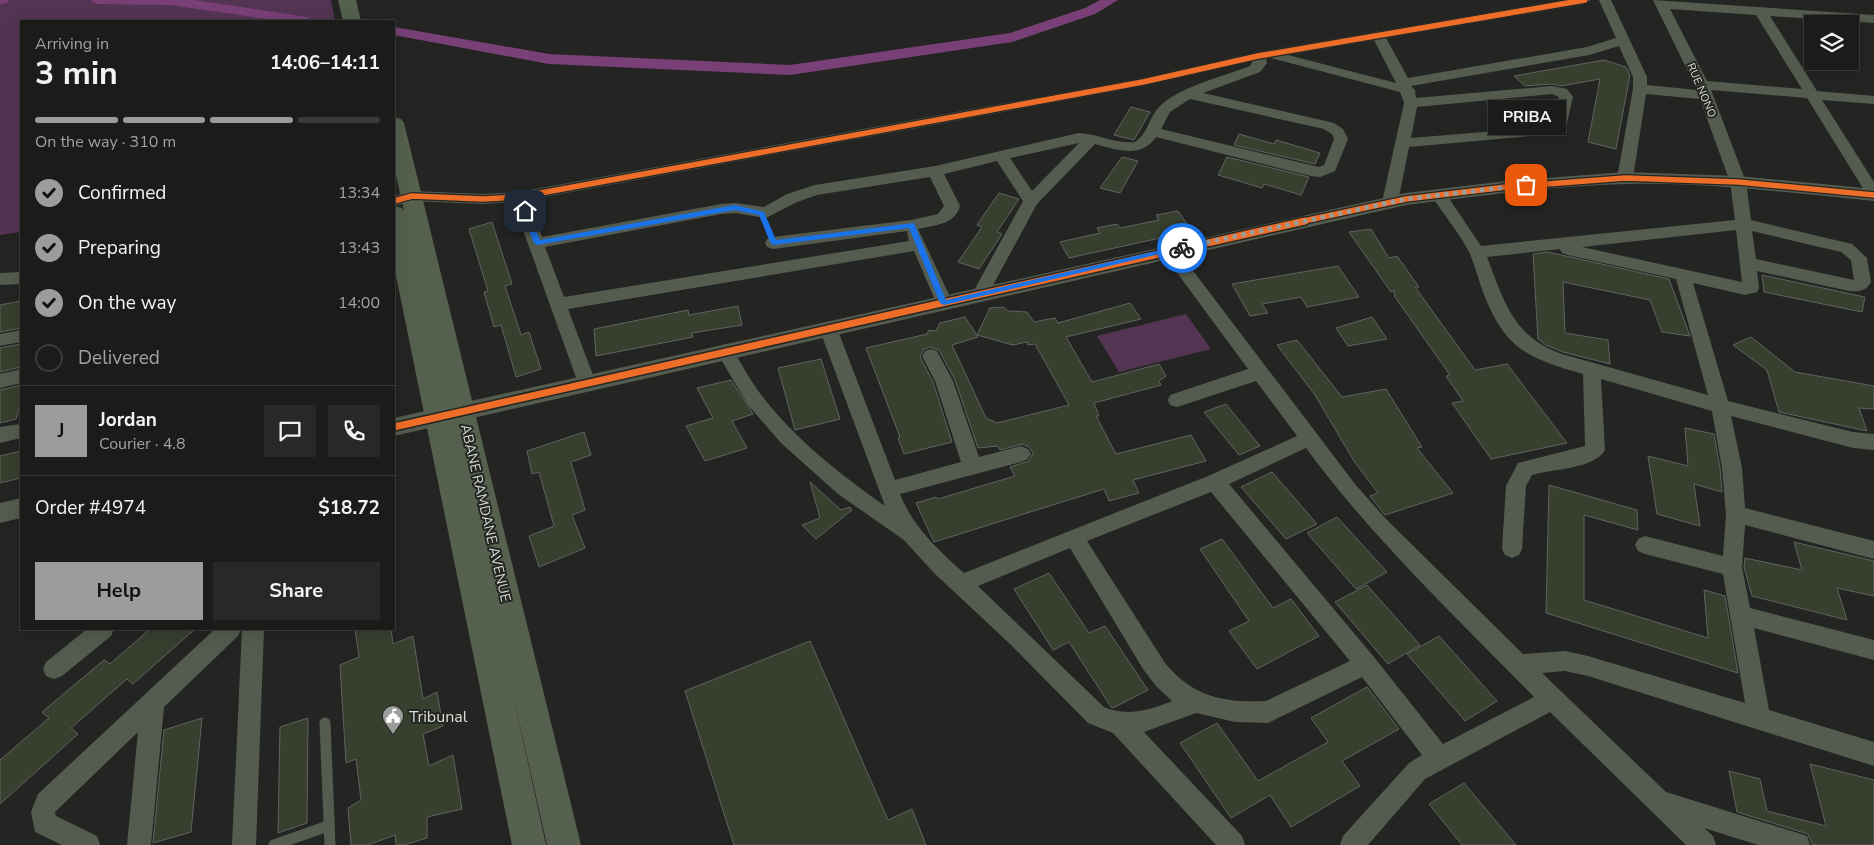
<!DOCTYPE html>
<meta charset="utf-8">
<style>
body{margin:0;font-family:"Nunito Sans",sans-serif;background:#282927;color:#f1f3f6;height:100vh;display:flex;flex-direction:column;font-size:19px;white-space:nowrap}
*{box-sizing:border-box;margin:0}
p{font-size:16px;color:#a0a1a2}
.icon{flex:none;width:28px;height:28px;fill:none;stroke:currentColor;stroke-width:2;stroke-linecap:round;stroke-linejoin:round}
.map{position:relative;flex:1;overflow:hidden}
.panel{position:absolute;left:20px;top:20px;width:375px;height:610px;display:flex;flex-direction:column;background:#1b1c1a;border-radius:0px;box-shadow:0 5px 20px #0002,0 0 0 1px #393a39}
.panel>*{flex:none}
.controls{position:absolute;left:1804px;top:15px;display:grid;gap:10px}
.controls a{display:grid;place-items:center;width:55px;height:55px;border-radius:0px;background:#1b1c1a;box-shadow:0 5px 20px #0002,0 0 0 1px #393a39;font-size:25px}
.pin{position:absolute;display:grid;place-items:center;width:42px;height:42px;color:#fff;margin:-21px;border-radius:10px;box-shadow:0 2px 8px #0006}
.courier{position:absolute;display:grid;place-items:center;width:50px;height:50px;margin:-25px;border:4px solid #1a73e8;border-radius:50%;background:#fff;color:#222;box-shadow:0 1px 6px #0007}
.bubble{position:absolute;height:35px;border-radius:0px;background:#1b1c1a;box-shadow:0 5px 20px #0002,0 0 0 1px #393a39;font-size:16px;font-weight:700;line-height:35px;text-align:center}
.summary em{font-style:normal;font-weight:700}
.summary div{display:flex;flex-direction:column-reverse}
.summary{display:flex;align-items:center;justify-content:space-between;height:85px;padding:0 15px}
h1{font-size:32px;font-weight:700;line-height:38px}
.bar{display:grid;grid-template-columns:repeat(4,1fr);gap:8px 5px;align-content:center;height:60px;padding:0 15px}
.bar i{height:6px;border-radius:4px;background:#393a39}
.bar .on{background:#9b9d9a}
.bar p{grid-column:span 4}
.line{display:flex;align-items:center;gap:12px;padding:0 15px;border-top:1px solid #393a39}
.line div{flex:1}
.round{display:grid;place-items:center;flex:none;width:52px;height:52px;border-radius:0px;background:#282927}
ol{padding:0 15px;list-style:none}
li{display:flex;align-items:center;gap:15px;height:55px}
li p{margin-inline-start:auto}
li .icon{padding:5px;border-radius:50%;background:#9b9d9a;color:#111;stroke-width:4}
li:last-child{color:#a0a1a2}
li i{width:28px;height:28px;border:2px solid #393a39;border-radius:50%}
.action{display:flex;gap:10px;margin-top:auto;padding:10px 15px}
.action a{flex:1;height:58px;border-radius:0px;background:#9b9d9a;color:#111;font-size:20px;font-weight:700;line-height:58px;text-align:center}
.action a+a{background:#282927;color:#f1f3f6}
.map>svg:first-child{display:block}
.green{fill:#543453}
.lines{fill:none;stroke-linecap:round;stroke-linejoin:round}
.canal{fill:#794077;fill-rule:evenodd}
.building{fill:#373f2f;stroke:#626361}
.service{stroke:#545c4f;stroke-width:11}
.minor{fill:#545c4f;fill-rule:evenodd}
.tertiary{fill:#545c4f;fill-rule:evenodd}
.secondary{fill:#55604e;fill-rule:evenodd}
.cycleway-far1-casing{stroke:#242622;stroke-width:8}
.cycleway-casing{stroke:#242622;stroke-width:10}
.cycleway-far1{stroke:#ee6e29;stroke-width:5.5}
.cycleway{stroke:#ee6e29;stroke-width:7}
.route{fill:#1a73e8}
.done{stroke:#9b9d9a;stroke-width:5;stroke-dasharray:0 9}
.labels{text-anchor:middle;stroke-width:4;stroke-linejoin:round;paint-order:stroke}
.far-street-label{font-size:11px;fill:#dbddda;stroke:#242622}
.street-label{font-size:14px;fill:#dbddda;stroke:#242622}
.near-poi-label{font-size:16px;fill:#dbddda;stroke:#242622;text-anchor:start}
</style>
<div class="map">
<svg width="1874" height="845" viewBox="0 0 1874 845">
<rect width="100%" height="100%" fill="#242523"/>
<!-- green -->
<path class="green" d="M0 0H331L335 21H21V232L0 235Z
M1186 314 1211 349 1119 372 1097 336Z"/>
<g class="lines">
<!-- canal -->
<path class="canal" d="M0 0H9L7 3 0 4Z
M90 0H194L307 17 314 21H279L171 5 97 4Z
M1100 0H1118L1095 14 1012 42 790 75 549 64 394 35V27L549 54 790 65 1010 33 1085 8Z"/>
</g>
<!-- building -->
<path class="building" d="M1604 60 1626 67 1630 75 1616 149 1588 142 1600 79 1561 86 1552 84 1525 86 1514 76Z
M1131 107 1150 112 1134 140 1114 135Z
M1239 134 1274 144 1276 140 1320 153 1315 164 1234 145Z
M1122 157 1138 161 1120 193 1100 188Z
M1227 157 1309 177 1301 195 1264 184 1262 188 1218 175Z
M999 193 1019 199 997 232 1002 234 979 269 958 262 982 227 977 225Z
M1178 211 1192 231 1069 258 1060 242 1100 233 1097 228 1117 224 1120 228 1159 220 1156 215Z
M492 222 512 284 505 286 521 335 529 332 541 369 516 377 501 325 494 327 484 292 488 291 469 229Z
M1371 229 1389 258 1397 256 1419 287H1415L1475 370 1507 364 1567 443 1491 459 1452 403 1463 401 1446 376 1450 375 1395 297 1394 291 1391 292 1349 232Z
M1548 252 1669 279 1690 336 1662 332 1650 300 1563 282 1565 333 1608 340 1610 364 1563 352 1546 345 1538 339 1533 254Z
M1338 266 1359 297 1307 307 1301 297 1262 304 1268 313 1250 316 1232 284Z
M1762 275 1865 297 1862 312 1764 292Z
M21 301V328L0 332V305Z
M1130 303 1141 319 1066 337 1092 382 1159 364 1166 376 1159 381 1161 385 1094 403 1099 416H1096L1116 454 1191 435 1206 461 1133 480 1139 493 1109 501 1104 489 934 542 916 503 936 497 938 499 1015 476 1010 467 1029 461 1033 453 1029 447 1022 444 1000 450 998 446 978 448 955 380 939 350 930 347 923 350 920 357 933 382 952 442 904 454 898 438 900 437 866 348 927 334 929 330 936 331 940 323 965 317 978 337 952 345 986 418 997 423 1069 405 1035 344 1028 345 1027 342 1013 345 977 335 990 308 1004 307 1008 311 1027 312 1034 322 1055 318 1058 323Z
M738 306 742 325 692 333 693 337 596 356 594 329 688 310 689 315Z
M1372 317 1387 339 1348 346 1336 328Z
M1751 337 1795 372 1874 386V409L1859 408 1867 431 1779 412 1767 370 1733 345Z
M1297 340 1342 397 1386 389 1422 447 1417 448 1453 493 1385 515 1370 496 1378 493 1354 461 1315 395 1277 345Z
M21 344V367L0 372V348Z
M821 359 840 419 795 430 778 368Z
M731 380 753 414 732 421 747 448 705 461 686 426 713 418 697 388Z
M21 385V402L16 419 0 423V390Z
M1226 404 1260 446 1239 455 1204 412Z
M1685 428 1714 434 1720 468 1722 492 1694 484 1700 526 1657 514 1648 456 1688 466Z
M584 432 591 455 571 462 585 510 572 515 585 548 539 567 529 536 554 526 539 472 532 474 527 451Z
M21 451V478L0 483V456Z
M1272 472 1317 524 1286 539 1241 487Z
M810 482 841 510 850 507 852 510 816 539 802 525 820 518Z
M1549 485 1637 510 1638 530 1584 515V600L1708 638 1704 590 1725 596 1738 673 1546 613Z
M1337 517 1387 572 1356 589 1307 533Z
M1222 539 1273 608 1291 599 1319 636 1257 669 1229 631 1249 621 1200 549Z
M1794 542 1874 561V596L1837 588 1847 620 1752 596 1744 567 1745 558 1802 570Z
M1049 573 1089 633 1105 626 1148 690 1113 708 1111 707 1069 642 1053 650 1014 589Z
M1367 585 1420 645 1388 664 1335 602Z
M150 629H195L133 684 127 679 71 728 78 734 0 804V760L49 718 42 712 104 660 110 664Z
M355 629H391L393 644 413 636 423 699 437 692 443 726 423 734 429 766 453 755 462 809 427 817V838L404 845H396L395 835 368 845H351L348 808 361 800 356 759 346 763 340 665 359 657Z
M1439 636 1497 701 1465 721 1407 654Z
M810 641 888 820 912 809 926 845H734L685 691Z
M1367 687 1399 729 1342 761 1360 786 1291 827 1270 795 1231 818 1180 743 1217 723 1258 781 1328 742 1311 718Z
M202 718 191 832 153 843 164 730Z
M308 718 307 823 278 833 280 727Z
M1810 764 1874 780V845H1817L1812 844 1808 834 1737 812 1729 771 1760 779 1767 811 1826 826Z
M1464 783 1516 845H1462L1429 804Z"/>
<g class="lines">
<!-- service -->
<path class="service" d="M325 723 330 845
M274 845 328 826"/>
<!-- minor -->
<path class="minor" d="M1563 0H1591L1585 4 1386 38 1408 78 1587 47 1616 38 1599 0H1611L1647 77V85L1697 90 1653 0 1874 15V23L1770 16 1817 91 1874 96V104L1822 100 1874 182V199L1869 198 1807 98 1711 90 1746 182 1751 220 1852 244 1867 258 1871 282C1866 291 1859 292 1849 291L1757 271 1759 288 1757 292 1745 295 1693 283 1728 401 1853 432 1874 434V450L1853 448 1731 416 1742 468 1745 508 1874 541V559L1745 525 1742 567 1750 608 1874 640V660L1754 628 1769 710 1874 742V766L1588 676 1565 671 1542 673 1666 792 1798 833 1807 836 1810 845H1758L1704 828 1713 836 1716 845H1686L1550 712 1425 779 1368 845H1340L1343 836 1409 763 1422 755 1362 677 1268 723 1235 722 1196 713 1144 732 1242 836 1245 845H1216L1113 733 1088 723 1009 643 934 573 904 540 838 494 781 443 748 405 716 351 719 346 725 344 731 346C741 363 750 380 762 396 796 440 840 474 885 506L819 328 822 324 828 322 834 324 837 328 895 480 961 462 935 381 922 356 925 351 931 349 937 351 953 381 979 457 1021 446 1028 449 1031 454 1028 459 1021 462 900 494C913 527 938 550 964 573L1208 476 1297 436 1256 381 1177 407 1170 405 1168 400 1170 395 1248 369 1161 251 1163 247H1175L1355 484 1385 518 1523 654 1565 651 1588 656 1745 703 1723 574 1645 554 1638 551 1635 545 1638 539 1645 536 1723 556 1726 514 1722 468 1712 411 1601 379 1605 450C1595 469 1551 469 1532 475L1526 486 1522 549 1519 555 1512 558 1505 555 1502 549 1506 486 1518 463 1585 446 1583 374C1527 358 1505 349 1483 292 1478 279 1475 265 1469 252 1459 232 1443 214 1431 195L1434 191H1444L1481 246 1735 220 1730 182 1700 99 1646 94 1633 178 1630 181H1620L1617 178 1633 89V77L1619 46 1589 55 1411 86 1415 90 1416 98 1552 86 1567 89 1573 97 1567 123 1553 134 1409 147 1398 202 1396 206H1384L1382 202 1404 103 1400 92 1271 58 1266 59 1267 63 1260 72 1203 93 1334 123 1343 129 1348 139 1335 171 1320 177 1311 176 1156 137C1141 159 1117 150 1095 144L1037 204 986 298 980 300 974 298 972 294 1023 201 997 161 944 174 960 206C955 225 934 225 918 229L953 303 950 307 944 309 938 307 914 251 568 309 596 383 593 388 587 390 581 388 578 383 513 202 483 204 412 201 394 206V196L412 191 483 194 519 192 1143 78 1258 52ZM1670 9 1756 15 1802 89 1707 81ZM1374 40 1396 83 1288 55ZM1253 61 1250 66C1224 76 1182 86 1161 105 1149 116 1148 134 1135 142 1115 144 1098 134 1079 133L935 166 815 185 787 194 764 207 735 203 721 204 542 237 528 200 1143 86ZM1552 94 1559 97 1553 121 1544 127 1411 138 1417 107ZM1190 99 1324 129 1332 134 1334 139 1324 165 1319 167 1161 129 1170 112ZM1079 143 1032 191 1010 158ZM930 177 944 206 938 214 911 220 773 237 767 239 765 243 767 247 773 249 907 231 909 241 564 297 545 247 721 214 735 213 766 218 797 202 817 195ZM1736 230 1742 282 1582 247ZM1752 231 1841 252 1851 260 1854 280 1756 259ZM1560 249 1562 253 1568 255 1676 279 1708 395 1562 354C1513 337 1504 301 1487 257ZM1306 448C1373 539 1455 616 1534 697L1443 744 1374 657 1229 484ZM1211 492 1350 661 1266 701C1224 703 1193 697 1165 663L1087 541ZM1070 548 1143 669 1156 686 1172 701C1150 710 1126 717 1104 707L978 586Z
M21 272V284L0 285V273Z
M21 330V342L0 346V334Z
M21 369V383L0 388V374Z
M21 424V438L0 443V427Z
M87 629H114L111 636 62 676 54 679 46 676 43 669 46 662Z
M215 629H241L238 636 164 707 151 845H127L138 732 55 812 56 816 97 836 100 845H62L35 832 31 812 38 794Z
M242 629H264L256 845H232Z"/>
<!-- tertiary -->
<path class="tertiary" d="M1625 172 1738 176 1874 189V201C1792 193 1708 182 1625 184 1552 186 1478 196 1406 205L394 436V418L1406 193 1506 181Z
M21 498V518L0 523V503Z"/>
<!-- secondary -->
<path class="secondary" d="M338 0H356L361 21H343Z
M394 117 401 119 404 123 581 845H547L511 685 546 845H512L394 266V206L402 208 404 211 394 167Z"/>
<!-- cycleway-far1 casing -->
<g class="cycleway-far1-casing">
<path id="cycleway-far1" d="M394 201 412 196 483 199 519 197 1143 82 1258 56 1585 0
M1299 222 1406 199 1506 187 1625 178 1738 182 1874 195"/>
</g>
<!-- cycleway casing -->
<g class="cycleway-casing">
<path id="cycleway" d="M394 427 1305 221"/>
</g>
<!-- cycleway-far1 -->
<use href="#cycleway-far1" class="cycleway-far1"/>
<!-- cycleway -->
<use href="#cycleway" class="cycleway"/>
</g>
<!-- route -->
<path class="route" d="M735 205 764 212 776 240 914 223 946 300 1182 245 1185 248 944 305 940 303 909 228 773 245 770 242 759 215 735 210 537 245 534 243 521 211 527 210 540 240Z"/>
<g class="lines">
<!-- done -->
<path class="done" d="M1182 248 1406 199 1526 185"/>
</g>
<!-- icons -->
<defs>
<g id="civic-pin" transform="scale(1.125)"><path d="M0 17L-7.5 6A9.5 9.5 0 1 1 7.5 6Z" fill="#9b9d9a" stroke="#242622"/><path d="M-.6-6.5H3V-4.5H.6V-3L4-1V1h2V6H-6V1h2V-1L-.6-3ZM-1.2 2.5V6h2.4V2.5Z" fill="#fff"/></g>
</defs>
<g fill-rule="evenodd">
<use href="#civic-pin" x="393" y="716"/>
</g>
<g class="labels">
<!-- far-street labels -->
<g class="far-street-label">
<text transform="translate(1702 90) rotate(67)" y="4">RUE NONO</text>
</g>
<!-- street labels -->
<g class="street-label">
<text transform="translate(486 513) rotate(77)" y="5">ABANE RAMDANE AVENUE</text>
</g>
<!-- near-poi labels -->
<g class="near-poi-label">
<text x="409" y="722">Tribunal</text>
</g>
</g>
</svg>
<div class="controls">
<a><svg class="icon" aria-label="layers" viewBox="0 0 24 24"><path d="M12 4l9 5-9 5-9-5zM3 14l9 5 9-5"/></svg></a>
</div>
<div class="pin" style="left:1526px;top:185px;background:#ea580c"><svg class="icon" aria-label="bag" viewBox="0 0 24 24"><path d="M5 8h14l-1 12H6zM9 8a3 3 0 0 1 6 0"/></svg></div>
<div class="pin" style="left:525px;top:211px;background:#1f2937"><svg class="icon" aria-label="home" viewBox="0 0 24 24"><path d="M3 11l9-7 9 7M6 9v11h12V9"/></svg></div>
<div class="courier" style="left:1182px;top:248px"><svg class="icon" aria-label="bike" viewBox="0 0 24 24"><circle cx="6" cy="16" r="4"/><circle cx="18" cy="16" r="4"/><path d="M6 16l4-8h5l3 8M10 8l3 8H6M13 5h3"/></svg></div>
<div class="bubble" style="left:1488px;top:100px;width:78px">PRIBA</div>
<section class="panel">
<div class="summary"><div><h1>3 min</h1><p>Arriving in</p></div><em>14:06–14:11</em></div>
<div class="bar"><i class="on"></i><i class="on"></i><i class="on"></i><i></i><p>On the way · 310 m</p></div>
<ol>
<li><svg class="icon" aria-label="check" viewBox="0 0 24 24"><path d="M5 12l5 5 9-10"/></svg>Confirmed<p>13:34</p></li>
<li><svg class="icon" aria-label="check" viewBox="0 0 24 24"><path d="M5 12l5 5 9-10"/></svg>Preparing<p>13:43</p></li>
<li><svg class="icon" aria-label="check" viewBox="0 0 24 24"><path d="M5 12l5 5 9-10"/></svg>On the way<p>14:00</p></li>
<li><i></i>Delivered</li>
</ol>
<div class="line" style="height:90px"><b class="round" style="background:#9b9d9a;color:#111">J</b><div><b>Jordan</b><p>Courier · 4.8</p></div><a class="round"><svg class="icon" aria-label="chat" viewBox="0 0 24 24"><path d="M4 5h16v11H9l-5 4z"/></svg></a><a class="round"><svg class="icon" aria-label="phone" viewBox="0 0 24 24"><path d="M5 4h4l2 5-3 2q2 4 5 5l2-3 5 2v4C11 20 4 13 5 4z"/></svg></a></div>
<div class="line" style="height:65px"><div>Order #4974</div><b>$18.72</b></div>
<div class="action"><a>Help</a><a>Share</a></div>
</section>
</div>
